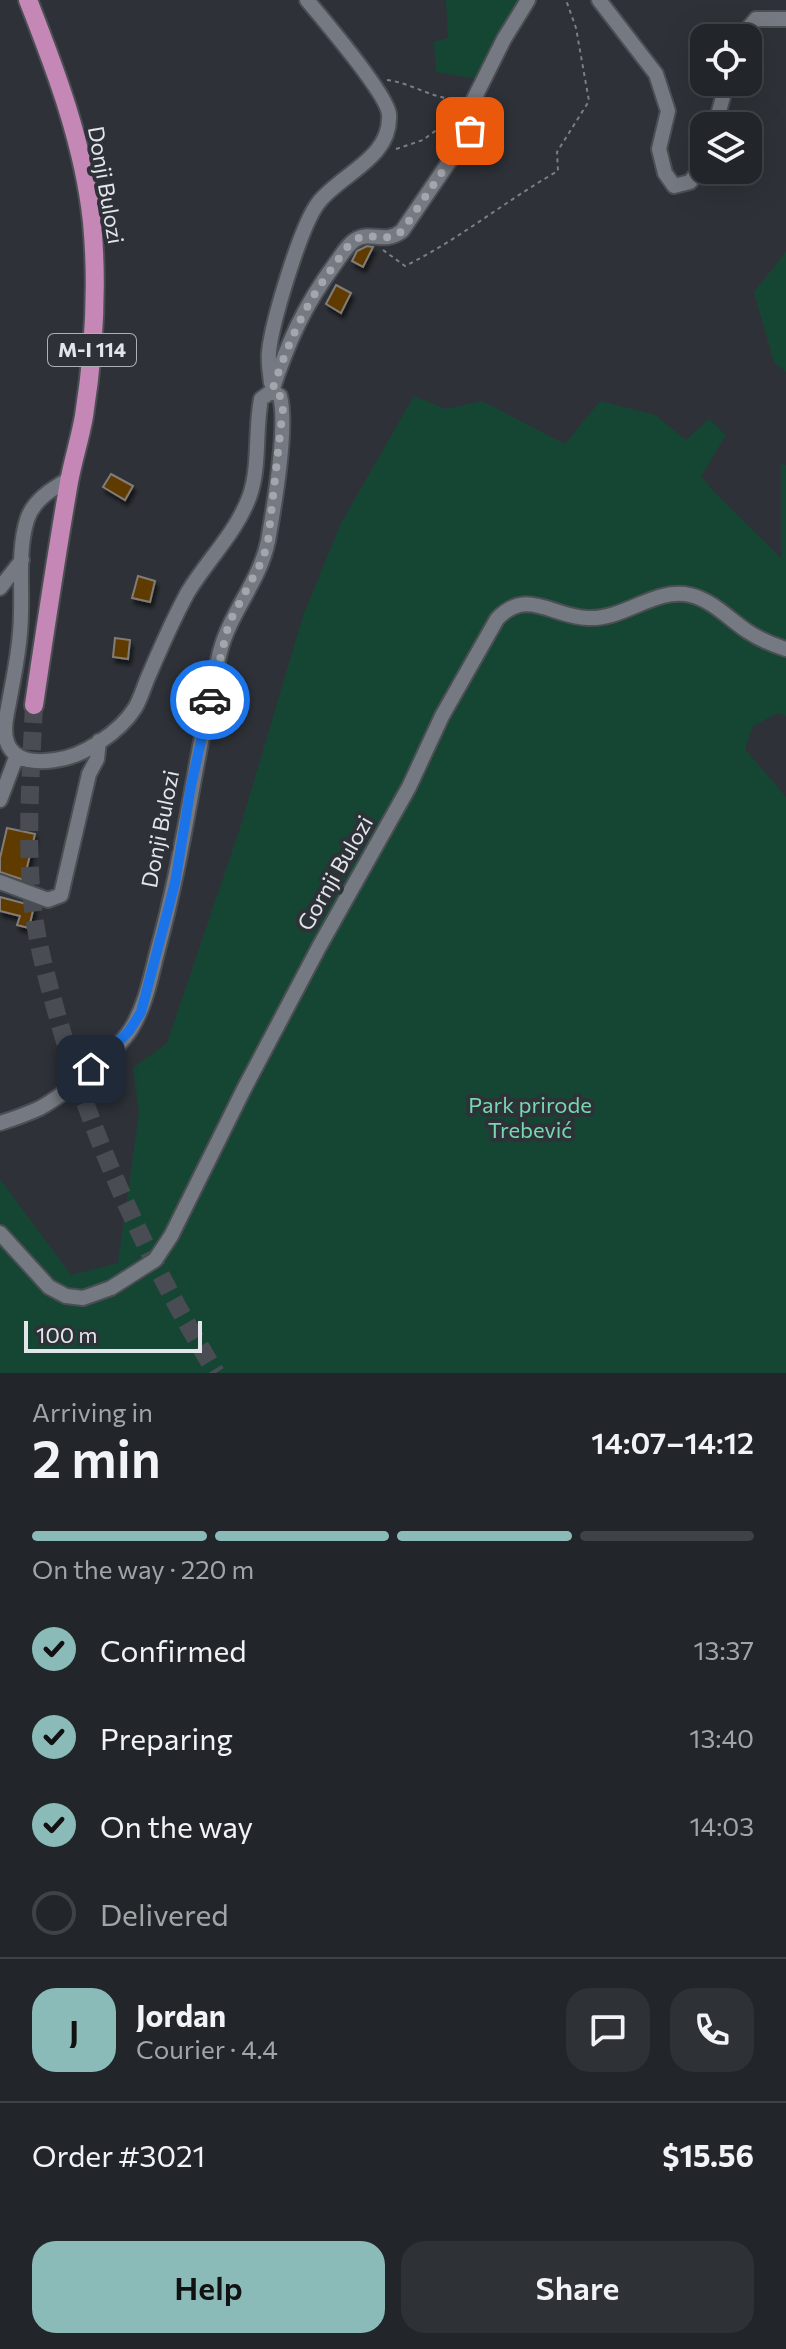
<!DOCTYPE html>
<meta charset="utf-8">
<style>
body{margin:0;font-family:Commissioner,sans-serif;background:#2e3236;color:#f1f3f6;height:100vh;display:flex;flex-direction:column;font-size:30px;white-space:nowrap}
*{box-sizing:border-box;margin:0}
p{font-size:26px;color:#a2a5a8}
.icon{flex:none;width:44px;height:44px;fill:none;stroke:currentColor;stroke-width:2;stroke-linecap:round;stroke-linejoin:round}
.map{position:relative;height:1373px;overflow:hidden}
.details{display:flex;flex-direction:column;background:#22262a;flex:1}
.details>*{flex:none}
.buttons{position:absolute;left:690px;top:24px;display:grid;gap:16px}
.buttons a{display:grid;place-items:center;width:72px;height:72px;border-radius:16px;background:#22262a;box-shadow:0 8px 32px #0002,0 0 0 2px #3f4347;font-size:40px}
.scale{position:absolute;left:24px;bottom:20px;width:178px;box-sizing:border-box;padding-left:8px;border:4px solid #e2e5e9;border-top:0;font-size:22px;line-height:28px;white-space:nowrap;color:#e2e5e9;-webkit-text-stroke:6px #2e3238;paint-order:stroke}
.pin{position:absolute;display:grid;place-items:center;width:68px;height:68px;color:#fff;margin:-34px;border-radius:16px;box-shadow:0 4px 12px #0006}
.courier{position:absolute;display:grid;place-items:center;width:80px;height:80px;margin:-40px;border:6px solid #1a73e8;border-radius:50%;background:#fff;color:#222;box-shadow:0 2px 10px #0007}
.head em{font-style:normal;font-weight:600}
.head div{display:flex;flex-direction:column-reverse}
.head{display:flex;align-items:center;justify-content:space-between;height:136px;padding:0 32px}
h1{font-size:52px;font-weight:600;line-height:60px}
.bar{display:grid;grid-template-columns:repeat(4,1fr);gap:12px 8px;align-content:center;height:96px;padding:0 32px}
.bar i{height:10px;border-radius:6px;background:#3f4347}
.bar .current{background:#8bbbb9}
.bar p{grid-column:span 4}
.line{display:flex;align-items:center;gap:20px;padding:0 32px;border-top:2px solid #3f4347}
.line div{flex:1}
.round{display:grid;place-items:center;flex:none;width:84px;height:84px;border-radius:24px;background:#2e3236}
ol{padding:0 32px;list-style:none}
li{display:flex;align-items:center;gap:24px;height:88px}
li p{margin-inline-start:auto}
li .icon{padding:8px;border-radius:50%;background:#8bbbb9;color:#111;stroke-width:4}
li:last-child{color:#a2a5a8}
li i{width:44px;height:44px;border:4px solid #3f4347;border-radius:50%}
.cta{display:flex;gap:16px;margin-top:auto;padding:16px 32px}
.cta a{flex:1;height:92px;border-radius:24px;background:#8bbbb9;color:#111;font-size:32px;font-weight:600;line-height:92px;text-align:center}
.cta a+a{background:#2e3236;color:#f1f3f6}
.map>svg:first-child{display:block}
.green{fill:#154633}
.building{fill:#603b05;stroke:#827c76;stroke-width:2;filter:url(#shadow)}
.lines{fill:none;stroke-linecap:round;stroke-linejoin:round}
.major-tunnel{stroke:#494d53;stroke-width:18;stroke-dasharray:18 9;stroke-linecap:butt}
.minor-casing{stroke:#4b4f54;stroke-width:18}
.major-casing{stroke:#4b4f54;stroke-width:22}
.path{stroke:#7b7f84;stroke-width:2;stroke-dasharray:4 4;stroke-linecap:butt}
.minor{stroke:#757981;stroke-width:14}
.major{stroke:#c587b5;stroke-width:18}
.done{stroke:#a3a6ab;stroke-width:8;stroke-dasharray:0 14.4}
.route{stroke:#1a73e8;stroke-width:10}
.labels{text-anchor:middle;stroke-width:8;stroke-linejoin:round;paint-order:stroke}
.shield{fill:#2e3238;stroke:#acafb4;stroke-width:2}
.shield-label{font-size:20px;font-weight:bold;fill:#e2e5e9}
.street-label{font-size:22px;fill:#e2e5e9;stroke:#2e3238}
.park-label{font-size:22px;fill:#76d8ae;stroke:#2e3238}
</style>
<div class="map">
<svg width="786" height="1373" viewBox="0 0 786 1373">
<defs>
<filter id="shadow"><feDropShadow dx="2.5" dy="5" stdDeviation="2" flood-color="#0009"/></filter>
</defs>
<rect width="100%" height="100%" fill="#2e3238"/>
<!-- green -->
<path class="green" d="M446 0H522L478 79 436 72 434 42 448 38Z
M786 252V372L774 362 754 292Z
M414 396 446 409 482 401 565 444 600 401 655 415 686 440 709 419 726 435 701 476 712 490 781 558V464L786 465V716L778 713 753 726 745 749 786 797V1373H0V1179L71 1275 118 1263 139 1113 133 1068 167 1043 240 828 303 616 341 523Z"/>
<!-- building -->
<path class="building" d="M367 246 373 247 363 267 352 261 357 251Z
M336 285 351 293 341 313 326 304Z
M111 474 133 486 125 500 103 487Z
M138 576 155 581 150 602 132 598Z
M115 638 130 640 128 659 113 657Z
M7 828 35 834 24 880 0 872V858Z
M0 897 34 906 29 928 17 925 20 916 0 911Z"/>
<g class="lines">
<!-- major-tunnel -->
<path class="major-tunnel" d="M34 705C31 770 26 835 32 900 36 940 47 979 58 1018 94 1145 148 1261 216 1373"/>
<!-- minor casing -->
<g class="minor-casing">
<path id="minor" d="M599 0 656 74 668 111 659 149 665 173 674 186 690 182 704 164
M740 38 756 19H786
M715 126 727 82
M271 383C270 373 268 362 269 352 272 322 301 224 319 202 342 173 392 158 389 114 387 94 323 19 307 0
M272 391C288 342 304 306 335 264 341 256 347 245 355 240 370 230 384 245 402 231L470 131 474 99 504 39 528 0
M0 588 22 560
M0 800 17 755
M0 882 48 900 61 895 89 774 97 759 99 741
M0 1123C13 1119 27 1114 40 1108 65 1094 116 1053 131 1029 146 1005 151 976 158 949 185 851 196 750 220 652 230 612 260 581 268 541 274 507 288 427 280 396L272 391 261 399C255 430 260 465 250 495 237 532 208 559 188 592 173 619 161 647 149 675 144 686 141 698 135 708 120 732 83 757 55 760 42 762 25 763 14 753 3 743 4 727 7 713 13 680 21 645 21 611 22 582 18 549 27 520 33 500 52 489 69 479
M0 1233 49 1287 66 1296 83 1298 111 1288 155 1260 171 1236 244 1089 319 947 409 787 442 716 497 619C527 587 552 617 588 618 624 620 655 587 690 595 712 600 729 619 747 631 759 639 773 645 786 649"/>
</g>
<!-- major casing -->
<g class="major-casing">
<path id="major" d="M28 0C56 71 84 145 92 222 98 287 94 352 84 416 80 439 73 460 69 482 56 556 45 631 34 705"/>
</g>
<!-- path -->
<path class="path" d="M387 80C413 83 435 101 461 99
M396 149 423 140 459 113
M383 250 405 266C460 239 505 201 558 171L557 152 589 101 576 28 566 0"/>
<!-- minor -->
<use href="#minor" class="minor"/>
<!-- major -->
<use href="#major" class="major"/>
</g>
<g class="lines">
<!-- done -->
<path class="done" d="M210 700 229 623 263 559 268 541 283 408 280 396 272 391C289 341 304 306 335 264 341 256 347 245 355 240 371 230 384 245 402 231L470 131"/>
<!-- route -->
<path class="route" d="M91 1069 129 1031 141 1012 175 883 191 786 210 700"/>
</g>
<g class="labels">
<!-- shield labels -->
<rect class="shield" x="48" y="334" width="88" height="32" rx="6"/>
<g class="shield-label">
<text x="92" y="357">M-I 114</text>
</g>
<!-- street labels -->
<g class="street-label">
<text transform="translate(106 185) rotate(80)" y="8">Donji Bulozi</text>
<text transform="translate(160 829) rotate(-79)" y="8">Donji Bulozi</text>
<text transform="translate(335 873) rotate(-60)" y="8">Gornji Bulozi</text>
</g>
<!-- park labels -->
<g class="park-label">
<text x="530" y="1113">Park prirode<tspan x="530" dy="25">Trebević</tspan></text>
</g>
</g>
</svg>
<div class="buttons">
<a><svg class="icon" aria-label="locate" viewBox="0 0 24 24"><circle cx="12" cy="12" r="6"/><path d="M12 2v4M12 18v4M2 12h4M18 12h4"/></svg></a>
<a><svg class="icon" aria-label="layers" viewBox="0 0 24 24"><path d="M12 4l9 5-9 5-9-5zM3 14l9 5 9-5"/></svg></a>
</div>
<div class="scale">100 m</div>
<div class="pin" style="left:470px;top:131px;background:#ea580c"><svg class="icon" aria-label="bag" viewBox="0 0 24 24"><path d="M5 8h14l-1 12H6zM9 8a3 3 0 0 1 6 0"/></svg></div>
<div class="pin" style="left:91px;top:1069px;background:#1f2937"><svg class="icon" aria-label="home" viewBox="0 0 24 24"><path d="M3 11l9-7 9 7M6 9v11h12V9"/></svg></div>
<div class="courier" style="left:210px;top:700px"><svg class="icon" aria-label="car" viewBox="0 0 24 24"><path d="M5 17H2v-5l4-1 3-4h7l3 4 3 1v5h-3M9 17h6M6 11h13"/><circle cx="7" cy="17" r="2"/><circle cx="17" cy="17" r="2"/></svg></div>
</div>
<section class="details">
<div class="head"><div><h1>2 min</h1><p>Arriving in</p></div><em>14:07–14:12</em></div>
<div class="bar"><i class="current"></i><i class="current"></i><i class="current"></i><i></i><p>On the way · 220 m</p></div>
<ol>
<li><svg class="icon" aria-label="check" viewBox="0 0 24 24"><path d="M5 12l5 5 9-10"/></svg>Confirmed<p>13:37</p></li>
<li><svg class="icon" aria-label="check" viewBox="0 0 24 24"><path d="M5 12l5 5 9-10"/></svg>Preparing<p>13:40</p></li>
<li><svg class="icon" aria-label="check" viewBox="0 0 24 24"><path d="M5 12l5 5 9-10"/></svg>On the way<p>14:03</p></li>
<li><i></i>Delivered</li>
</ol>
<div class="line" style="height:144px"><b class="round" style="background:#8bbbb9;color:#111">J</b><div><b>Jordan</b><p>Courier · 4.4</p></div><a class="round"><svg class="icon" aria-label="chat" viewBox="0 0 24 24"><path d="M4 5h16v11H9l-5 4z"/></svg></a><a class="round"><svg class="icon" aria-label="phone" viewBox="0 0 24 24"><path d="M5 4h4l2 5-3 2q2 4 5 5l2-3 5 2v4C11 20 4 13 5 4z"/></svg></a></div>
<div class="line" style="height:104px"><div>Order #3021</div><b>$15.56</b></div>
<div class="cta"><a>Help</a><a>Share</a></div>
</section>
